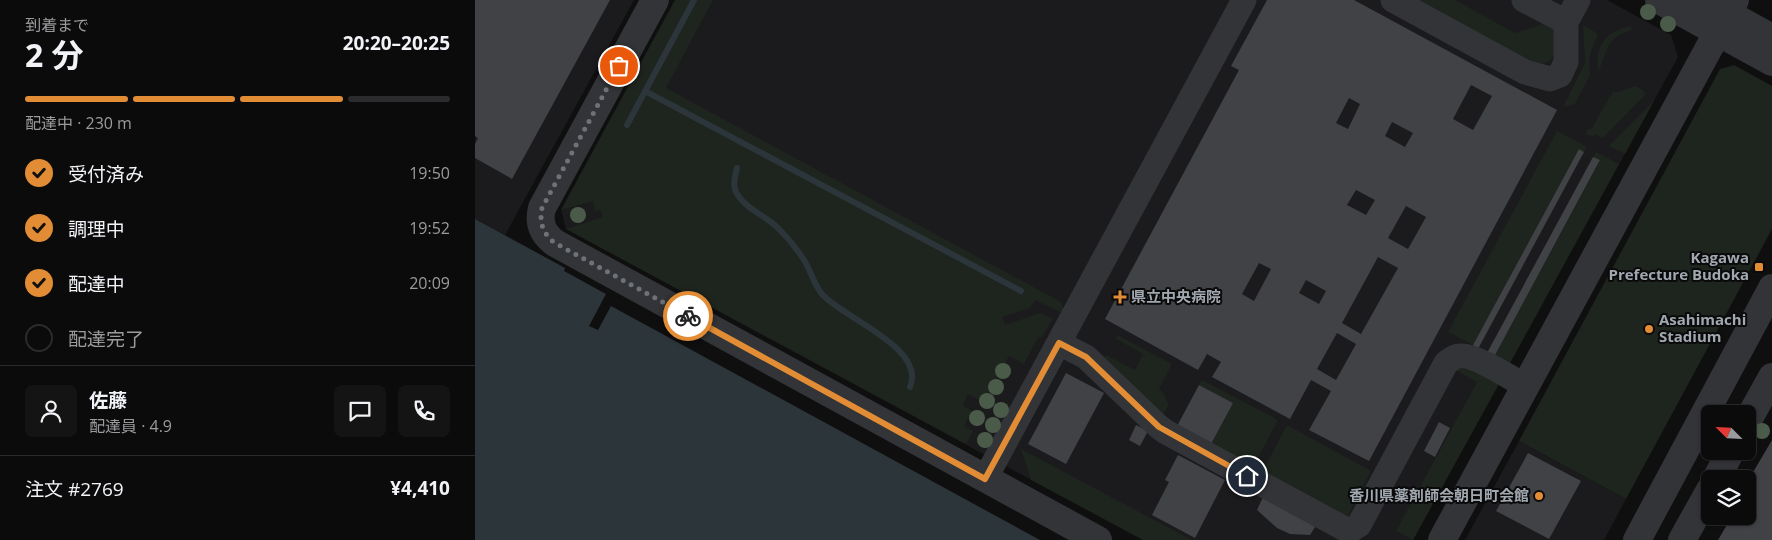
<!DOCTYPE html>
<html lang="ja">
<meta charset="utf-8">
<style>
body{margin:0;font-family:"Open Sans","Noto Sans JP",sans-serif;background:#141415;color:#f1f3f6;height:100vh;display:flex;flex-direction:column;font-size:19px;white-space:nowrap}
*{box-sizing:border-box;margin:0}
p{font-size:16px;color:#9a9b9d}
.icon{flex:none;width:28px;height:28px;fill:none;stroke:currentColor;stroke-width:2;stroke-linecap:round;stroke-linejoin:round}
.map{position:relative;flex:1;overflow:hidden}
.panel{display:flex;flex-direction:column;background:#0b0b0c;width:475px}
.panel>*{flex:none}
.needle{width:32px;rotate:294deg}
.fabs{position:absolute;left:1226px;top:405px;display:grid;gap:10px}
.fabs a{display:grid;place-items:center;width:55px;height:55px;border-radius:8px;background:#0b0b0c;box-shadow:0 1px 4px #0004,0 0 0 1px #2b2b2d;font-size:25px}
.pin{position:absolute;display:grid;place-items:center;width:42px;height:42px;color:#fff;margin:-21px;border:2px solid #fff;border-radius:50%;box-shadow:0 1px 5px #0007}
.courier{position:absolute;display:grid;place-items:center;width:50px;height:50px;margin:-25px;border:4px solid #e28d35;border-radius:50%;background:#fff;color:#222;box-shadow:0 1px 6px #0007}
.head em{font-style:normal;font-weight:700}
.head div{display:flex;flex-direction:column-reverse}
.head{display:flex;align-items:center;justify-content:space-between;height:85px;padding:0 25px}
h1{font-size:32px;font-weight:700;line-height:38px}
.bar{display:grid;grid-template-columns:repeat(4,1fr);gap:8px 5px;align-content:center;height:60px;padding:0 25px}
.bar i{height:6px;border-radius:4px;background:#2b2b2d}
.bar .on{background:#e28d35}
.bar p{grid-column:span 4}
.line{display:flex;align-items:center;gap:12px;padding:0 25px;border-top:1px solid #2b2b2d}
.line div{flex:1}
.round{display:grid;place-items:center;flex:none;width:52px;height:52px;border-radius:8px;background:#141415}
ol{padding:0 25px;list-style:none}
li{display:flex;align-items:center;gap:15px;height:55px}
li p{margin-inline-start:auto}
li .icon{padding:5px;border-radius:50%;background:#e28d35;color:#111;stroke-width:4}
li:last-child{color:#9a9b9d}
li i{width:28px;height:28px;border:2px solid #2b2b2d;border-radius:50%}
main{display:flex;flex:1;min-height:0}
.map>svg:first-child{display:block}
.built{fill:#1b1b1d}
.green{fill:#1e241e}
.water{fill:#2c353a}
.lines{fill:none;stroke-linecap:round;stroke-linejoin:round}
.stream{stroke:#2c353a;stroke-width:6}
.building{fill:#404246;fill-rule:evenodd}
.minor{stroke:#323437;stroke-width:25}
.tertiary{stroke:#323437;stroke-width:28}
.tree{fill:#4b5b4a}
.done{stroke:#6e7278;stroke-width:5;stroke-dasharray:0 9}
.route{stroke:#e28d35;stroke-width:6}
.poi-dot{fill:#e28d35;stroke:#0a0a0b;stroke-width:2}
.labels{text-anchor:middle;stroke-width:4;stroke-linejoin:round;paint-order:stroke}
.poi-label{font-size:15px;font-weight:bold;fill:#a1a8b0;stroke:#0a0a0b;text-anchor:end}
</style>
<main>
<section class="panel">
<div class="head"><div><h1>2 分</h1><p>到着まで</p></div><em>20:20–20:25</em></div>
<div class="bar"><i class="on"></i><i class="on"></i><i class="on"></i><i></i><p>配達中 · 230 m</p></div>
<ol>
<li><svg class="icon" aria-label="check" viewBox="0 0 24 24"><path d="M5 12l5 5 9-10"/></svg>受付済み<p>19:50</p></li>
<li><svg class="icon" aria-label="check" viewBox="0 0 24 24"><path d="M5 12l5 5 9-10"/></svg>調理中<p>19:52</p></li>
<li><svg class="icon" aria-label="check" viewBox="0 0 24 24"><path d="M5 12l5 5 9-10"/></svg>配達中<p>20:09</p></li>
<li><i></i>配達完了</li>
</ol>
<div class="line" style="height:90px"><a class="round"><svg class="icon" aria-label="person" viewBox="0 0 24 24"><circle cx="12" cy="8" r="4"/><path d="M4 21q1-7 8-7t8 7"/></svg></a><div><b>佐藤</b><p>配達員 · 4.9</p></div><a class="round"><svg class="icon" aria-label="chat" viewBox="0 0 24 24"><path d="M4 5h16v11H9l-5 4z"/></svg></a><a class="round"><svg class="icon" aria-label="phone" viewBox="0 0 24 24"><path d="M5 4h4l2 5-3 2q2 4 5 5l2-3 5 2v4C11 20 4 13 5 4z"/></svg></a></div>
<div class="line" style="height:65px"><div>注文 #2769</div><b>¥4,410</b></div>
</section>
<div class="map">
<svg width="1297" height="540" viewBox="0 0 1297 540">
<rect width="100%" height="100%" fill="#0f0f10"/>
<!-- built -->
<path class="built" d="M0 0H159L30 235 0 219Z
M200 0H1132L1196 35 1203 57 938 540H668L91 229 86 210Z
M1044 441 1151 499 1129 540H990Z"/>
<!-- green -->
<path class="green" d="M200 0H238L191 88 586 302 589 309 587 313 560 300 555 308 527 317 530 325 565 313 578 319 566 338 563 337 549 364 534 356 509 402 493 394 488 405 497 411 489 426 498 431 491 444 91 229 128 217 125 210 120 211 118 201 86 210Z
M940 0H980L1040 33 1068 24 1079 30C1080 46 1084 64 1062 64Z
M1108 25 1123 34 1116 51 1114 61 1115 75 1100 104 1088 107 1110 63Z
M1156 26 1157 30C1129 38 1134 51 1123 72 1120 46 1130 31 1156 26Z
M1259 65 1297 86V229L1151 499 1044 441 1245 69Z
M1161 86 1168 90 1171 94 1128 138 1120 134 1118 137 1111 134 1112 130 1117 128 1138 91 1142 92Z
M1179 101 1150 154 1134 146Z
M1082 131 1112 147 1109 152 1104 149 998 345 973 332Z
M1121 152 1144 164 1034 365 1019 357 1125 161 1118 157Z
M642 335 697 364 684 389 688 393 694 405 689 413 684 415 628 361 631 355 660 370 668 354 641 339Z
M986 365 1024 384 938 540 921 531 1002 382 979 369Z
M727 380 803 420 777 469 735 446 757 403 724 385Z
M812 425 896 471 873 516 866 517 786 474Z
M546 449 717 540H668L556 480Z"/>
<!-- water -->
<path class="water" d="M0 219 90 268 89 271 131 294 114 326 123 330 136 306 565 540H0Z"/>
<g class="lines">
<!-- stream -->
<path class="stream" d="M170 91 546 291
M152 125 219 0
M262 168C260 177 257 186 262 194 271 209 291 216 303 228 312 237 322 249 329 260 336 271 339 285 347 294 366 317 452 348 435 387"/>
</g>
<!-- building -->
<path class="building" d="M0 0H135L37 179 0 158V144L3 138 0 136Z
M792 0H879L1082 110 894 461 834 430 856 391 836 380 815 419 737 377 746 362 732 354 723 370 630 319 764 70 756 66ZM996 85 1017 96 998 130 978 119ZM874 98 885 104 873 129 861 123ZM917 122 938 133 930 147 910 136ZM881 190 900 200 891 215 872 205ZM931 206 951 217 933 249 913 238ZM903 257 923 268 886 334 867 323ZM784 263 796 269 779 301 767 294ZM831 280 851 291 844 304 824 293ZM862 333 881 344 861 380 842 369Z
M1104 149 1109 152 1003 349 998 345Z
M1118 157 1125 160 1019 357 1012 353Z
M591 373 629 393 591 464 553 444Z
M724 385 758 403 735 446 701 428Z
M964 422 975 428 960 457 949 451Z
M661 425 673 431 665 446 654 440Z
M1297 440V540H1243L1257 516H1272V489L1280 476 1277 474Z
M1053 453 1106 481 1074 539 1021 511Z
M703 455 750 480 720 538 677 515 694 482 690 480Z
M789 495 842 524 835 535 815 534 802 528 782 510Z"/>
<g class="lines">
<!-- minor -->
<path class="minor" d="M918 0 1050 72 1075 79 1085 75 1091 62V22L1103 0
M1049 0 1091 22
M584 343 611 357 684 427 691 432 870 529 876 530 884 525 971 363C975 360 979 356 985 356 999 354 1036 378 1050 386
M510 479 769 0"/>
<!-- tertiary -->
<path class="tertiary" d="M180 0 67 208C63 223 68 234 80 243L623 540
M1184 0 1297 62
M1228 0 1297 38
M1272 422 1297 377
M1241 479 1256 451
M967 540 1260 0
M1162 540 1297 288
M1207 540 1235 490"/>
</g>
<!-- trees -->
<g class="tree">
<circle cx="1173" cy="12" r="8"/>
<circle cx="1193" cy="24" r="8"/>
<circle cx="103" cy="215" r="8"/>
<circle cx="528" cy="371" r="8"/>
<circle cx="521" cy="387" r="8"/>
<circle cx="512" cy="401" r="8"/>
<circle cx="526" cy="410" r="8"/>
<circle cx="502" cy="418" r="8"/>
<circle cx="518" cy="425" r="8"/>
<circle cx="1287" cy="431" r="8"/>
<circle cx="510" cy="440" r="8"/>
</g>
<g class="lines">
<!-- done -->
<path class="done" d="M144 66 67 208C64 223 68 234 80 243L213 316"/>
<!-- route -->
<path class="route" d="M213 316 510 479 584 343 611 357 684 427 772 476"/>
</g>
<!-- markers -->
<g class="poi-dot">
<rect x="1279" y="262" width="10" height="10" rx="2.5"/>
<path d="M642.5 289.5h5v5h5v5h-5v5h-5v-5h-5v-5h5z"/>
<circle cx="1174" cy="329" r="5"/>
<circle cx="1064" cy="496" r="5"/>
</g>
<g class="labels">
<!-- poi labels -->
<g class="poi-label">
<text x="1274" y="263">Kagawa<tspan x="1274" dy="17">Prefecture Budoka</tspan></text>
<text x="656" y="302" text-anchor="start">県立中央病院</text>
<text x="1184" y="325" text-anchor="start">Asahimachi<tspan x="1184" dy="17">Stadium</tspan></text>
<text x="1054" y="501">香川県薬剤師会朝日町会館</text>
</g>
</g>
</svg>
<div class="fabs">
<a><svg class="needle" viewBox="-14 -14 28 28"><path d="M0-13l5 13h-10z" fill="#e53935"/><path d="M0 13l5-13h-10z" fill="#9a9b9d"/></svg></a>
<a><svg class="icon" aria-label="layers" viewBox="0 0 24 24"><path d="M12 4l9 5-9 5-9-5zM3 14l9 5 9-5"/></svg></a>
</div>
<div class="pin" style="left:144px;top:66px;background:#ea580c"><svg class="icon" aria-label="bag" viewBox="0 0 24 24"><path d="M5 8h14l-1 12H6zM9 8a3 3 0 0 1 6 0"/></svg></div>
<div class="pin" style="left:772px;top:476px;background:#1f2937"><svg class="icon" aria-label="home" viewBox="0 0 24 24"><path d="M3 11l9-7 9 7M6 9v11h12V9"/></svg></div>
<div class="courier" style="left:213px;top:316px"><svg class="icon" aria-label="bike" viewBox="0 0 24 24"><circle cx="6" cy="16" r="4"/><circle cx="18" cy="16" r="4"/><path d="M6 16l4-8h5l3 8M10 8l3 8H6M13 5h3"/></svg></div>
</div>
</main>
